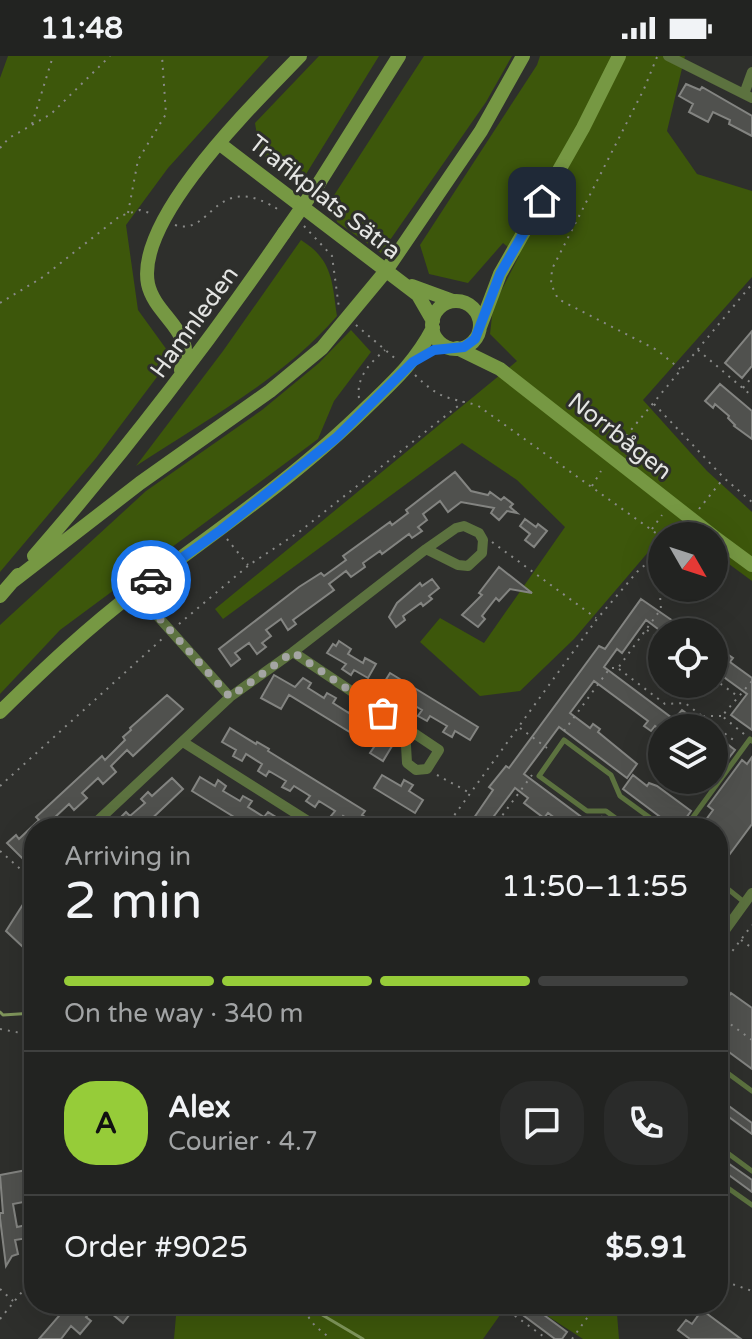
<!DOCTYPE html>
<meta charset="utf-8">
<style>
body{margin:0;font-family:"Varela Round",sans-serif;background:#2a2b2a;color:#f1f3f6;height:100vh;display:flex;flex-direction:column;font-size:30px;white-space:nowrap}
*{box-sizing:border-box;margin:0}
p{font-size:26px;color:#a2a4a5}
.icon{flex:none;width:44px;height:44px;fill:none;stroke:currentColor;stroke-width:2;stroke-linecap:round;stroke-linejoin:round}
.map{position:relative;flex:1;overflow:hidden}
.panel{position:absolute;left:24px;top:762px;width:704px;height:496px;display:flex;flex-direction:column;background:#222321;border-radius:32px;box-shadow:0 8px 32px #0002,0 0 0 2px #3f403f}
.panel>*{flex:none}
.needle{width:52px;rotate:129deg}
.buttons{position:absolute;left:648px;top:466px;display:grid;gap:16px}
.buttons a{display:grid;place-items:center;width:80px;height:80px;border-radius:50%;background:#222321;box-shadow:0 8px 32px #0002,0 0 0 2px #3f403f;font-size:40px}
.pin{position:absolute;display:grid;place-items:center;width:68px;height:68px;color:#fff;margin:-34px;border-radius:16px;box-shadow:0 4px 12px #0006}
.courier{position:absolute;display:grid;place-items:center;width:80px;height:80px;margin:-40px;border:6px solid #1a73e8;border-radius:50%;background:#fff;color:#222;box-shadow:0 2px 10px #0007}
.overview em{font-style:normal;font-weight:600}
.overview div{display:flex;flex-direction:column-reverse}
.overview{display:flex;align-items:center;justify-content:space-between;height:136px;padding:0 40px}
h1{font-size:52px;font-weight:600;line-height:60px}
.bar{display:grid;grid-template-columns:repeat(4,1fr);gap:12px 8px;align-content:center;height:96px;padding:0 40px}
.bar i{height:10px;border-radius:6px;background:#3f403f}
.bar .active{background:#96cc39}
.bar p{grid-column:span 4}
.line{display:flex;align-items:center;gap:20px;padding:0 40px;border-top:2px solid #3f403f}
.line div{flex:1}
.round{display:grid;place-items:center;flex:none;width:84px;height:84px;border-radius:32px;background:#2a2b2a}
.status{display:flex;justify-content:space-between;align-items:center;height:56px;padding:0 40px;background:#222321;direction:ltr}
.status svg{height:22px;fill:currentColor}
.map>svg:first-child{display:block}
.green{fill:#3d570b}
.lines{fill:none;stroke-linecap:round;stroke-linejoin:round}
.stream{stroke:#81975c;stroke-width:3}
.building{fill:#50514e;stroke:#838481;stroke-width:2}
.path{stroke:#898a88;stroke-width:2;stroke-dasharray:2 6;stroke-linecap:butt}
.lane{stroke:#5c723f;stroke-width:5}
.street{stroke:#5c723f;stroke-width:10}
.secondary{stroke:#769843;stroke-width:14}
.secondary-bridge{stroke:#769843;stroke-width:14}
.done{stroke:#a4a5a3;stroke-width:8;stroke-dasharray:0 14.4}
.route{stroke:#1a73e8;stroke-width:10}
.labels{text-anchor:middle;stroke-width:6;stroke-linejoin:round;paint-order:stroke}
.street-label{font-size:24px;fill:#e4e5e3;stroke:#2e2f2c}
</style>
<div class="status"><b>11:48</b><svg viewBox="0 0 49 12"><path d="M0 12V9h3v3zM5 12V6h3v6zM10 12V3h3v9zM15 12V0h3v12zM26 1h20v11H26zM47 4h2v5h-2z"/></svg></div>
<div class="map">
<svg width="752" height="1283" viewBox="0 0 752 1283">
<rect width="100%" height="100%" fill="#2e2f2c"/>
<!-- green -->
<path class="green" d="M8 0H269L168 112 126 169 138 254 172 301 96 402 0 516V22Z
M319 0H379L303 123 260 98 255 67Z
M424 0H512L486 46 381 197 337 166 331 144Z
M540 0H685L667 75 697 118 752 135V221L643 344 707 415 752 456V525L714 497V480H691L673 467 574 583 520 635 480 640 420 586 440 562 484 587 565 471 517 424 462 387 223 563 215 553 517 305 490 278 493 251 519 200 503 187 468 227 429 218 420 189 537 9Z
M301 184C333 204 332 226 337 260 283 323 204 365 136 410L223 295Z
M351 274 371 296 334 345 318 383 60 574 0 638V569L146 435 262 354 319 307Z
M177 1248H504L500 1259 483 1283H174Z
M529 1248H631L617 1258 619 1283H583Z"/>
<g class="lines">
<!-- stream -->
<path class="stream" d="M0 956 3 959 34 957
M316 1248 319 1257 363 1283"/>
</g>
<!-- building -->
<path class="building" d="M686 28 700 34 702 31 752 60V80L729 68 730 64 713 56 708 66 689 56 693 48 679 40Z
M752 275V310L742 322 725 307Z
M720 328 752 355V383L734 370 735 369 728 362 729 360 715 348 713 352 705 345Z
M455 416 471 435 488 439 490 436 501 444 504 441 513 448 510 451 517 457 507 455 499 464 491 457 494 452 461 446 448 456 440 445 423 458 427 464 418 471 422 475 412 482 409 478 382 498 380 495 363 507 365 511 351 521 346 515 329 528 334 534 293 564 296 568 288 574 281 563 266 574 271 580 262 587 266 591 257 598 249 587 235 597 240 603 231 610 219 593 299 531 321 517 324 520 346 504 343 500 390 466 392 469 408 457 406 454Z
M525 463 536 471 538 468 547 475 534 491 525 484 530 478 520 470Z
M499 511 532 537 510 533 499 545 496 542 482 560 485 563 478 571 462 559 482 539 479 537Z
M432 523 439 532 429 540 432 543 423 550 421 547 403 560 405 564 396 571 389 561 397 547 420 527 422 530Z
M641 543 689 576H662L646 564 622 597 617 593 604 611 672 662 661 675 655 670 651 675 644 670 648 665 594 625 570 657 590 672 593 668 600 673 598 676 637 708 627 722 559 671 524 718 595 771 602 761 617 772H568L548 757 544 762 524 747 528 742 515 732 485 772H467L493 734 489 731 506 710 509 712 599 590 605 593Z
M339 585 351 593 348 598 363 607 365 602 376 608 368 622 354 614 351 619 342 613 346 608 327 597 333 588 336 590Z
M714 594 721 599 724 596 733 602 730 606 752 622V674L731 659 747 638 714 614Z
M390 617 478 671 470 684 455 675 452 681 443 676 447 670 430 660 427 665 418 660 422 654 405 644 401 650 393 645 396 639 382 630Z
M274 619 295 631 303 622 311 627 308 632 324 642 327 637 336 642 333 647 349 657 352 652 360 657 357 662 373 672 376 667 385 672 382 677 395 685 383 705 370 697 374 691 289 639 281 653 261 642Z
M167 639 183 653 133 700 127 694 111 710 116 716 103 728 98 722 82 737 87 742 74 754 69 748 53 763 62 772H34V780L25 789 30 795 22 802 7 787 16 779 19 783 39 764 36 761 102 700 105 704 125 684 123 681 131 674 130 672Z
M682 654 706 672H678L671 667Z
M230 672 256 688 257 686 269 693 268 695 365 755 362 759 384 772H362L343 760 340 765 331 760 335 755 319 745 315 751 306 745 310 740 294 730 290 735 282 731 286 725 269 715 266 720 258 715 262 708 246 698 242 705 233 700 236 694 222 686Z
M714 678 735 694 725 707 719 703 714 710Z
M752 701V768L718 814V772H700L713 754 708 750 742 704 747 708Z
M382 719 401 730 404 724 413 729 409 735 423 744 415 757 374 732Z
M633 719 647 730 649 727 657 730 691 755 679 772H675L623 733Z
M200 721 215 730 218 724 226 730 223 735 240 745 243 740 252 745 248 751 264 761 268 756 276 761 269 772H252L192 735Z
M172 722 183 733 142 772H118L123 767 119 763 126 756 130 760 145 747 141 743 148 736 152 740Z
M27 842 34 846V878L24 892 6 875Z
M731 937 752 952V1013L718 988V956Z
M718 1042 752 1067V1078L718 1053Z
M718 1100 752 1124V1136L718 1111Z
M32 1113 34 1144 13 1148 17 1171 31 1168 34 1181 15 1184 18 1198 12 1200 6 1210 0 1162V1157H3L0 1119Z
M44 1248H97L86 1261 91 1265 80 1278 71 1270 61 1283H39L59 1260Z
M100 1248H126L133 1254 123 1267Z
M508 1248H529L567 1276 562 1283H555Z
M702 1254 741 1283H690L678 1274 686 1264 692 1268Z"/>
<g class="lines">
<!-- path -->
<path class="path" d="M657 1 644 33 552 213 551 228 558 243 657 294 680 313
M32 68 53 0
M0 92 9 82 51 58 110 0
M128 157 138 104 166 58 162 0
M175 169C213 182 214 110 282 156
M304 170 332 200 339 252
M0 247 43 221 120 160 140 154 153 158
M356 269 397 304
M698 294 752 340
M415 319C440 343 445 341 477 349L660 480 662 487
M743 332 752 321
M359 342C356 321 370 307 385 294
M654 348 724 422 752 446
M621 386 752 228
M592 430 601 415
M699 453 723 423
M652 473 662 459
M227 483 248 509
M492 486 596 562
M179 568 249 509 299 476 463 346
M647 574 662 585
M619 613 665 648 685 647 736 686
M714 623 736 639
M703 660H721
M520 672 547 692
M564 675 610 612H618L661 553 657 499
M744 678 722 660 752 625
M437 719 470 737
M0 730 162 583
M445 772 597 563 637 516 657 498 662 489
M493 772 532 719
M0 795 34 825
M741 884 752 892
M718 914 752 869
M718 959 752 984
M0 973 21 977 34 975
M718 1223 752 1235
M0 1233 13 1245
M299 1248 315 1270 331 1283
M505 1248 507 1254 547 1283
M0 1263 34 1221
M572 1283 597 1248"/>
<!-- lane -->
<path class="lane" d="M629 772 606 755H587L539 720 564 684 611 719 620 740 664 772
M685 772 750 683 752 685
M718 825 744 846
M718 1010 752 1035
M718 1090 752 1115
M718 1125 752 1149"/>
<!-- street -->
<path class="street" d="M668 0 752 42
M744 38 752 16
M135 535 230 641
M293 596 439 694 427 713 416 714 407 707 405 672
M183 686 319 772
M90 772 230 641 293 596 426 493 456 472 464 470 479 477 483 484 482 497 468 510 458 509 426 493
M718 884 752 837"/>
<!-- secondary -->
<path class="secondary" d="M220 88 418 239 433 265
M319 127 399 0
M412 230 453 245
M432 269a24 24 0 1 1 48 0a24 24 0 1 1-48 0Z
M480 271 500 218 583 72 619 0
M457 292 500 313 713 480
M181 314C199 277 155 261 148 228 135 162 256 46 300 0
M714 481 752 509
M34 500C124 397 207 289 284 177
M12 526 140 427 270 335 322 292 385 216 481 75 523 0
M0 540 18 519
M0 656C43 614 87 572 136 535 215 476 297 420 368 350 394 325 416 305 433 272"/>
<!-- secondary-bridge -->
<path class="secondary-bridge" d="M284 177 319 127"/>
</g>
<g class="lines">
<!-- done -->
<path class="done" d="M151 524 135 535 230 641 293 596 383 657"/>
<!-- route -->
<path class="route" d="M151 524 221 474 336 382 413 306 434 294 464 291 475 283 500 218 542 145"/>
</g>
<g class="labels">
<!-- street labels -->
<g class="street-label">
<text transform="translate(325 141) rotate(38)" y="8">Trafikplats Sätra</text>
<text transform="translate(194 266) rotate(-54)" y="8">Hamnleden</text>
<text transform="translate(620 380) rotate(38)" y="8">Norrbågen</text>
</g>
</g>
</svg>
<div class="buttons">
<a><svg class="needle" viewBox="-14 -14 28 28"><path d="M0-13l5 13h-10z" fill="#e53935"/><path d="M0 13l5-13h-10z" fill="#a2a4a5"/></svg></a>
<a><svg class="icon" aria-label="locate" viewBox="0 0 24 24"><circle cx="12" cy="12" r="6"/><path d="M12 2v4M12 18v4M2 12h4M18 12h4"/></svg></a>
<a><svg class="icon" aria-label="layers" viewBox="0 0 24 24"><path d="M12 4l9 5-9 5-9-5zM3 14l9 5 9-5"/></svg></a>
</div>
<div class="pin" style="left:383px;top:657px;background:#ea580c"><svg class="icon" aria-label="bag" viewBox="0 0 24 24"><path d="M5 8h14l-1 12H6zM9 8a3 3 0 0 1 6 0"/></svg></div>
<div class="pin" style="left:542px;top:145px;background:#1f2937"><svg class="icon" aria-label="home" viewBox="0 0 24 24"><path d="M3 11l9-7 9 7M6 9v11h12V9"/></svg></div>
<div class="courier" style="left:151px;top:524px"><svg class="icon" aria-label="car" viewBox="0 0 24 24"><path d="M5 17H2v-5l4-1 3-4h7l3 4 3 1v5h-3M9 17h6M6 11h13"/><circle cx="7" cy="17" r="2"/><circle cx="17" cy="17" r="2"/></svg></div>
<section class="panel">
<div class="overview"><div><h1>2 min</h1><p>Arriving in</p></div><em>11:50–11:55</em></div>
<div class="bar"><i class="active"></i><i class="active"></i><i class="active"></i><i></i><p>On the way · 340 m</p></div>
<div class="line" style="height:144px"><b class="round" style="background:#96cc39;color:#111">A</b><div><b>Alex</b><p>Courier · 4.7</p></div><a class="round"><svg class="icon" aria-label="chat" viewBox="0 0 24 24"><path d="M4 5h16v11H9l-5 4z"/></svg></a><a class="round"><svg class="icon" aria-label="phone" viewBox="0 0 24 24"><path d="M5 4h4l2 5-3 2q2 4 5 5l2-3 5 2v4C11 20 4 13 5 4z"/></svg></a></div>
<div class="line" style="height:104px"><div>Order #9025</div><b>$5.91</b></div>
</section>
</div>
